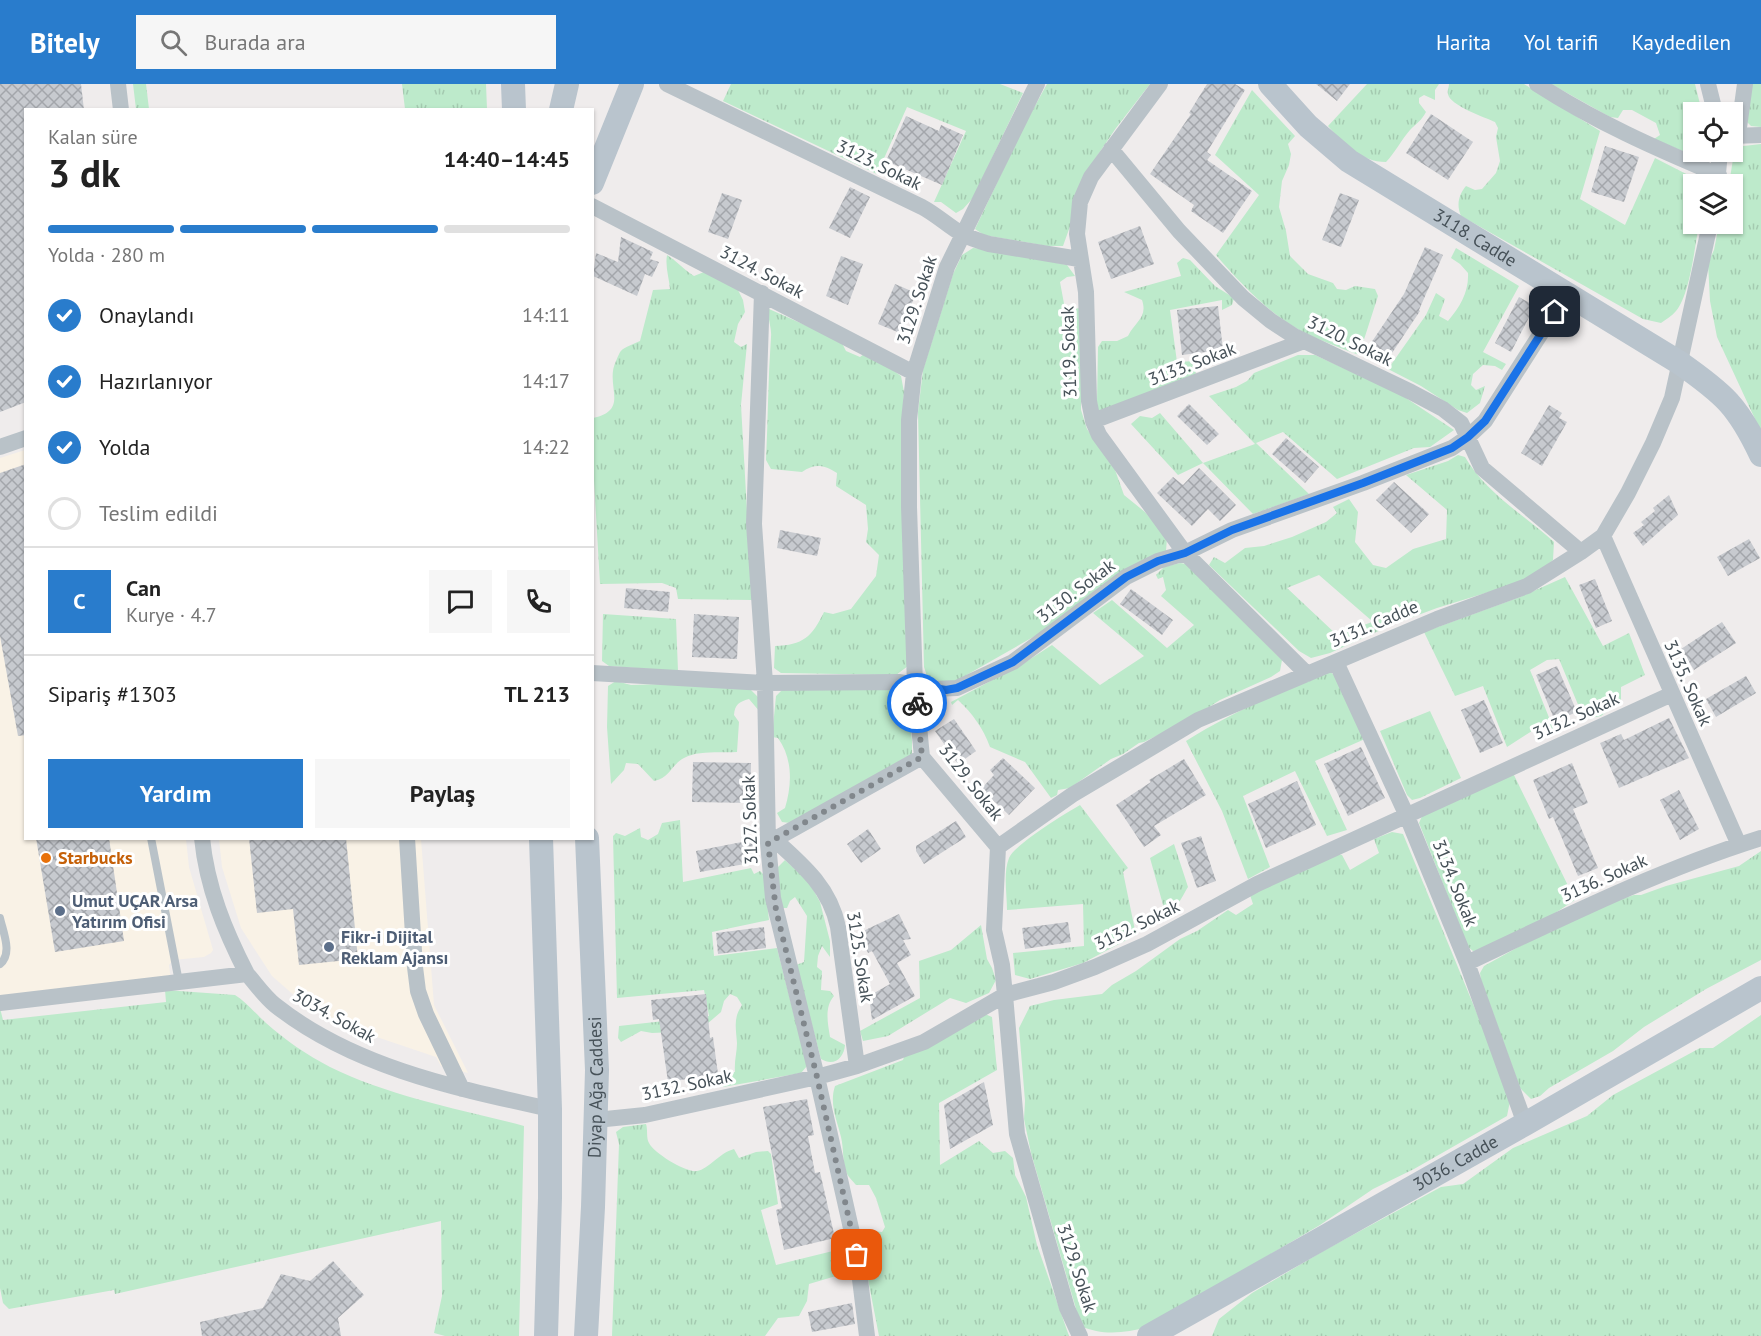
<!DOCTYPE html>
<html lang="tr">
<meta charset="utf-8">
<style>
body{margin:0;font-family:"PT Sans",sans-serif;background:#f6f6f6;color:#222;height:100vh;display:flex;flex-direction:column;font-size:22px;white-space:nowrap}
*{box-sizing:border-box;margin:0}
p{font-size:20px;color:#767676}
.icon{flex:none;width:33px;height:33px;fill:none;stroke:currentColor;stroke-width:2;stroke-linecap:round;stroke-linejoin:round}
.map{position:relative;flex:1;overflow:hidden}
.drawer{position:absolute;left:24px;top:24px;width:570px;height:732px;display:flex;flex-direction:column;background:#fff;border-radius:0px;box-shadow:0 2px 4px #0004}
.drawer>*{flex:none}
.buttons{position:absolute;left:1683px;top:18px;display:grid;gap:12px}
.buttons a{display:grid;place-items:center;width:60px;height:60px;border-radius:0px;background:#fff;box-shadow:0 2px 4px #0004;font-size:30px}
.pin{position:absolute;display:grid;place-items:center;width:51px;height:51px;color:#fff;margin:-26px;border-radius:12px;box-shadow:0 3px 9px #0006}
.courier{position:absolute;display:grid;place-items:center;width:60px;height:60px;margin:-30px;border:4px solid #1a73e8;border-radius:50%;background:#fff;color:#222;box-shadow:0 2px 8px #0007}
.head em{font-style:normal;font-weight:600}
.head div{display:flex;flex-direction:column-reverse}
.head{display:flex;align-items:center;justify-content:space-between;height:102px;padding:0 24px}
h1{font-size:39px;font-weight:600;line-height:45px}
.bar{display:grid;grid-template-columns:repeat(4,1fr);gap:9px 6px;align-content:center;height:72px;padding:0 24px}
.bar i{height:8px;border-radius:4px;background:#e0e0e0}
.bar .on{background:#297ccc}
.bar p{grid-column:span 4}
.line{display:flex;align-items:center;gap:15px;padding:0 24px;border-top:2px solid #e0e0e0}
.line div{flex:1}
.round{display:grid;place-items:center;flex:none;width:63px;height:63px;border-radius:0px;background:#f6f6f6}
ol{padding:0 24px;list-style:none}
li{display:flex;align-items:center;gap:18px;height:66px}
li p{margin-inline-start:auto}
li .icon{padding:6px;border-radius:50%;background:#297ccc;color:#fff;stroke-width:4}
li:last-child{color:#767676}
li i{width:33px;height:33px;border:3px solid #e0e0e0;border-radius:50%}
.cta{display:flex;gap:12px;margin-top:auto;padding:12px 24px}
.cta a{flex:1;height:69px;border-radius:0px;background:#297ccc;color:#fff;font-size:24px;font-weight:600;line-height:69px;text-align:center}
.cta a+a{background:#f6f6f6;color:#222}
header{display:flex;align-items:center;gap:36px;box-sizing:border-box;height:84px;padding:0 30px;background:#297ccc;color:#fff}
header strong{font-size:28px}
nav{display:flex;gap:33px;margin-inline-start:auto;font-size:21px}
.search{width:420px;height:54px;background:#f6f6f6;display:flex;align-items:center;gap:15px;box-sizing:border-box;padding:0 21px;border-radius:0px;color:#767676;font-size:22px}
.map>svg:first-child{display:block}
.commercial{fill:#f9f2e6}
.grass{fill:url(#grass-tufts);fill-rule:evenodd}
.building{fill:url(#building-cross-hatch)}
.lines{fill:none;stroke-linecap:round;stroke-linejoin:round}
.lane{stroke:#b9c2c8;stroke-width:8}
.street{stroke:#b9c2c8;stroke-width:16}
.secondary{stroke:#b9c4cd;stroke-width:24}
.done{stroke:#81878c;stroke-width:6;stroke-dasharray:0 10.8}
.route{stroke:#1a73e8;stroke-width:8}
.food-dot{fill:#e8710a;stroke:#fff;stroke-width:2}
.service-dot{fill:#5c6f8a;stroke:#fff;stroke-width:2}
.labels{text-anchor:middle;stroke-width:6;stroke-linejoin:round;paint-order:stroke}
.street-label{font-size:18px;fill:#465158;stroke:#fff}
.food-label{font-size:18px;font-weight:bold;fill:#c56008;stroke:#fff;text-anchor:start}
.service-label{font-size:18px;font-weight:bold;fill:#4e5e75;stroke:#fff;text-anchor:start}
</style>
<header>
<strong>Bitely</strong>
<div class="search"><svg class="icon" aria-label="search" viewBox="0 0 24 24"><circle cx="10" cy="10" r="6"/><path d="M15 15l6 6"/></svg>Burada ara</div>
<nav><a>Harita</a><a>Yol tarifi</a><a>Kaydedilen</a></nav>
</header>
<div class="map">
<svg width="1761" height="1252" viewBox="0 0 1761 1252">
<defs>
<pattern id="grass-tufts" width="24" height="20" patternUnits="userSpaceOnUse" patternTransform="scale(1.5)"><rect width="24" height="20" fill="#bdeacb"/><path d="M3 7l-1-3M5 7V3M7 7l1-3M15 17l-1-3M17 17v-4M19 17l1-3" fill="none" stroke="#a4cab0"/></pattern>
<pattern id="building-cross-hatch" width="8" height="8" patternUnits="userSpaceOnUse" patternTransform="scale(1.5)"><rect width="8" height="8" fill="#c7cacf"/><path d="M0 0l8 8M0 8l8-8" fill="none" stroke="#a3a6ab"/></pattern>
</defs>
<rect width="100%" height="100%" fill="#efecec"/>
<!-- commercial -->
<path class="commercial" d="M25 366 26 754 186 755 189 783 213 866 211 869 204 873 173 876 169 881 172 906 0 924V374Z
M219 755H421L434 921 468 989 441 982 436 973 344 942 304 920 272 892 241 844 222 783Z"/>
<!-- grass -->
<path class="grass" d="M133 0H146L149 25H136Z
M402 0H486L487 25H405Z
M731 0H1000L1023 9 973 114 963 125 956 129 941 118H934L966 47 907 23 877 90 723 17Z
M1047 0H1150L1116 44 1093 78 1063 162H1047L984 151 975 145 1025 40Z
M1367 0H1439L1435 6V16L1424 11 1419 14V19L1426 28C1422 36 1416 40 1410 46 1401 56 1395 69 1386 78 1361 78 1343 59 1328 42Z
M1449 0H1524L1600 47 1580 115 1625 141 1655 74 1698 96 1700 100H1694V140H1699C1695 161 1690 211 1676 227 1672 232 1666 235 1661 239L1643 235 1461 132C1456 121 1459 110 1466 102L1475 106 1482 105 1496 89 1500 77 1496 53 1498 44 1495 38C1486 34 1449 21 1448 10 1447 7 1449 3 1449 0Z
M1551 0H1695L1702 28H1694V68H1708V71L1700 68 1692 71 1654 55 1660 51 1656 39 1632 26H1623L1618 34 1610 33Z
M1751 0H1761V43L1751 42 1747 38Z
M1252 6 1295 52 1288 60 1291 70 1289 81 1282 97 1279 123 1286 147 1290 172 1308 190 1333 199 1337 205 1346 206 1355 202 1375 205 1378 212 1359 271C1341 264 1321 257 1303 248 1269 230 1241 200 1216 171L1259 111 1215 71Z
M1761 60V348L1717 253 1710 217 1708 179 1714 166 1719 140H1732V100H1729L1735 63Z
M973 164 996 166 1067 181 1075 192 1067 193 1060 198 1065 225 1084 224 1081 308V326L1087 345 1114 383 1124 411 1145 428 1167 454 1166 467 1042 548 956 597H938L927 592 924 583 918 328 923 286 953 190 962 171Z
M1456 164 1519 202 1483 268 1506 280 1502 286 1495 282 1483 281 1473 290 1471 301 1476 306 1485 302 1480 319 1467 329 1458 326 1421 302 1388 285 1426 231 1436 209 1445 215 1439 232 1448 237C1460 223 1469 208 1468 189L1460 180 1451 174Z
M667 171C677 177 684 186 694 192L704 188 738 206 743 216 745 228 738 240 734 258 741 263 747 260 741 321 752 516 678 515 676 504 662 499 600 500 593 379V334C631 326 604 301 616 277 618 273 619 268 623 265 628 262 635 259 640 257L653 206 670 205C669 193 665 183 667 171Z
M1183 174 1190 176 1215 202 1234 214 1232 221 1222 226V216L1170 226 1177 278 1195 277 1196 293 1102 328 1098 326 1097 318 1098 263 1102 257H1117L1128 252C1135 237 1148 234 1142 216L1124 208 1181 192 1177 179Z
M769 225 841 257 846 267 860 273 864 270 890 284 901 292 904 308 902 340 908 582 896 591 781 589 774 584 775 562C803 561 812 553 824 528L833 530 851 525 876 492 879 471 866 458 868 445 866 421 836 402 837 389C824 381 815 379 802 388L771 385 766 376C768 335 768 294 771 253 772 243 767 235 769 225Z
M1298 271H1315L1400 310 1454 346 1430 363 1414 364 1337 395 1283 348 1256 359 1309 410 1253 430 1203 379 1178 391 1131 340 1140 332 1152 334 1160 329 1203 379 1255 360 1209 312 1236 303 1247 297 1254 289Z
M1458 371 1465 373C1487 410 1523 430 1554 458L1553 476 1528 496 1437 524 1394 540 1330 569 1311 574 1299 567 1209 481 1214 473 1225 479 1245 464 1264 462 1292 453 1326 438 1337 429 1333 423 1349 415 1358 428 1355 458 1373 481 1386 484 1413 465 1446 455 1447 426 1406 391 1448 377ZM1319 491 1372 537V538L1337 551 1287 504Z
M1180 479 1186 480 1282 576 1280 587 1271 593 1220 616 1189 636 1144 658 1139 659 1123 670 1111 675 1070 704 1058 706 1057 711 1051 714 1025 678 990 663C983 644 973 630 958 616L952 621 951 618 1021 581 1052 561 1100 601 1144 572 1093 529 1112 516 1167 564 1194 541 1161 512 1166 506 1163 493 1158 495 1156 491 1164 483Z
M1565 493 1603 562 1629 549 1645 591 1621 603V616L1601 632 1584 635 1559 575 1547 576 1530 586 1554 646 1532 647 1507 663 1483 602 1455 612 1424 548 1520 513Z
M603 530 676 535 678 587 609 582 602 577Z
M1329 587 1338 594 1365 655 1315 677 1347 746 1327 752 1295 687 1243 712 1270 783 1248 795 1222 727 1186 657C1232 628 1280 608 1329 587Z
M616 597 631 601 664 600 749 604 759 614 760 628 749 615C739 618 735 620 734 631L739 638 737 668C721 669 698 666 684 674 671 681 670 694 654 697L638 680 626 679 624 686 611 700 607 643 608 602Z
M783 605 901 606 906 611 912 656V670L790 739 782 738 777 729 785 724C792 701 793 675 778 654L772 653 776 612Z
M1430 627 1461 694 1420 714 1412 716 1407 711 1380 647Z
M1513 689 1575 816 1546 835 1481 866 1473 867 1468 863 1419 739 1423 730Z
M1080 721 1128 784 1123 788 1136 851 1083 879 1030 895 1015 891 1013 869 1084 862 1083 820 1007 826C1007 810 1003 789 1009 774 1014 761 1066 729 1080 721Z
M680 736 683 798 751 784 754 790 760 787 764 791 769 836 712 848 714 872 777 864 807 982 801 989 723 1003 726 989 735 988C734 978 737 968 737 959 736 944 733 934 742 921L737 913 730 910 724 917 721 928 707 940 674 948 652 949 641 947 621 958 618 954 619 942 709 932 704 906 617 914 613 752 616 749 625 752 640 744 641 753 648 756 658 750 662 739Z
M1392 748 1403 750 1511 1012 1507 1032 1414 1085 1373 1105 1320 1141 1147 1243C1126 1249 1102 1252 1081 1242L1031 1069 1024 1035 1025 1017 1019 944 1030 922 1054 916 1102 910 1112 901 1136 887 1180 855 1197 847 1228 826 1236 831 1253 820 1250 811 1336 770 1342 771 1350 786 1379 769 1374 755Z
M1174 760 1188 803C1180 816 1179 823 1165 828L1150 774Z
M1761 767V876L1706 905 1644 943 1613 967 1549 1004 1540 1012 1531 1015 1520 1004 1481 896 1480 889 1484 882 1522 861 1618 816 1634 811H1641L1666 802 1739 782Z
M785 776 809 798 820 818 830 857V873L822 862 818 872 817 883 822 887 821 906 830 907 834 912C824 923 828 940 830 953L845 961C844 974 834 983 821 975L796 881 804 878 807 832 795 813 790 817 787 824H783L777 805 778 783Z
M981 841 987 875 992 884 996 896 989 909 966 919 950 914 888 952 863 957 860 947 920 914 919 877 951 866Z
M165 906 235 911C245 917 256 930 266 939 285 956 307 971 330 983 391 1013 460 1025 524 1042L519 1252H445L434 1249 442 1212 441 1137 115 1210 114 1206 9 1225 3 1219 0 1204V924L3 936 166 918Z
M985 930 992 933 997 986 939 1019 940 1081 979 1057 993 1069 1005 1067 1013 1074 1015 1091 1026 1113 1037 1161 1069 1252H879L860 1154 864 1146 882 1148 885 1143 876 1114 869 1101H856C853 1097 849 1094 847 1090 842 1078 844 1065 841 1053 837 1036 829 1020 835 1002L903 976 905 970Z
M1761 931V1252H1212L1219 1235 1252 1209 1325 1166 1441 1103 1463 1100 1513 1064 1587 1032 1613 1011 1700 964H1713Z
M646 1040C648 1046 646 1054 649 1059 654 1069 686 1089 697 1087 709 1085 719 1069 734 1065L739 1074 756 1068 768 1067 771 1070 778 1120 761 1126 776 1181 845 1164 850 1168 853 1187 809 1200 807 1217 799 1232 778 1234 765 1252H612L619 1060 616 1048 623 1043Z"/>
<!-- building -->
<path class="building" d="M0 0H81L84 26H26V318L0 328Z
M1207 0H1235L1245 6 1207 68 1211 71 1207 76 1252 107 1223 149 1191 127 1194 121 1150 90 1191 30 1189 29Z
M1316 0H1350L1337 17Z
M1431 30 1473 58 1448 96 1406 69Z
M906 32 939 47 941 41 963 51 942 101 886 77Z
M1605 62 1639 73 1624 118 1591 108Z
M850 103 870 113 850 154 829 144Z
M722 109 742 116 728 155 708 148Z
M1340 109 1359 116 1341 163 1322 156Z
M1140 142 1154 180 1111 195 1098 158Z
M621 153 653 168 650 175 659 178 652 193 645 190 637 212 593 192 596 169 618 178Z
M1425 163 1443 171 1419 226 1420 227 1390 272 1371 259 1404 210Z
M841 172 863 180 848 221 826 212Z
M895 200 916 209 900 249 878 240Z
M1519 213 1535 222 1511 268 1495 259Z
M1218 222 1223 266 1182 271 1177 226Z
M1189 320 1219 350 1207 361 1177 332Z
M1549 321 1562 329 1559 334 1567 338 1542 382 1521 369Z
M1286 354 1319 383 1305 399 1272 370Z
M26 380V651L18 652 0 552V389Z
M1199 384 1236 421 1220 437 1208 425 1192 442 1157 409 1173 393 1183 401Z
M1394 398 1429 430 1411 449 1376 416Z
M1669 411 1678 431 1643 462 1633 449 1644 441 1641 438 1655 427 1653 424Z
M780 446 821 454 817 472 777 464Z
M1749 455 1760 474 1728 492 1717 473Z
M1595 495 1612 537 1596 544 1579 501Z
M626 504 670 508 668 528 624 524Z
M1131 505 1173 536 1162 551 1120 520Z
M694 530 739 533 737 575 692 573Z
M1722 538 1736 559 1694 586 1681 565Z
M1557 582 1577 628 1555 637 1536 591Z
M1746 592 1756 609 1716 633 1706 615Z
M1484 616 1503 659 1480 669 1461 626Z
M1669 634 1689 674 1619 704 1600 659 1621 650 1624 656Z
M954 635 976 667 958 680 935 647Z
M1361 663 1385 714 1348 732 1324 680Z
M1003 674 1035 704 1009 731 981 705 994 691 990 686Z
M1184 675 1206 711 1154 742 1161 751 1144 763 1116 721 1151 698 1149 696Z
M693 678 751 679 750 719 692 718Z
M1572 679 1588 719 1573 725 1598 784 1578 792 1553 733 1549 735 1533 696Z
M1297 697 1316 741 1266 764 1248 720Z
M1679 706 1699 745 1680 756 1660 716Z
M956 737 966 753 924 780 916 767V762Z
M868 745 881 765 861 779 847 760Z
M1201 752 1216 797 1197 804 1181 759Z
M36 754H109L124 857 55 868Z
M249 754H346L358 875 299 881 293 825 257 829Z
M752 756 756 778 700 788 696 767Z
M899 830 911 855 903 856 911 871 897 879 915 912 872 936 869 912 890 900 872 867 868 869 859 849Z
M1068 838 1071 858 1025 865 1022 844Z
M764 843 766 864 718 870 716 849Z
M706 910 710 954 713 953 718 990 668 998 659 935 653 936 651 916Z
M984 998 993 1041 950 1065 944 1021Z
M807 1015 814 1051 808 1052 815 1089 820 1088 835 1154 784 1166 776 1126 782 1124 763 1023Z
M333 1177 364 1211 338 1234 341 1252H202L200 1238 263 1224 281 1190 310 1197Z
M852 1219 855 1240 812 1248 808 1228Z"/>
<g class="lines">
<!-- lane -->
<path class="lane" d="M151 754 179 898
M0 834C3 848 13 870 0 880"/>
<!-- street -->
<path class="street" d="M118 0 121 26
M667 0 922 123C937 131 948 142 962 150 970 154 979 157 989 160L1079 175
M1037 0 947 183 914 289 909 336V423L915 601 922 673 998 763 994 846 1002 881 1005 911 1017 1050 1067 1224 1080 1252
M1160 0 1091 93 1080 118 1077 150 1086 208 1089 317 1093 337 1099 351 1185 469 1307 590
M1537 0C1596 38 1655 64 1719 91
M1708 0 1715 28
M1738 51 1745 0
M1732 52 1761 51
M1111 65 1179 147 1243 214 1271 237 1294 252 1411 308 1443 325 1461 339 1482 384 1581 468
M1717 100 1720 68
M592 122 914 289
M762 209 754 440 765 599 768 759 773 814 817 993 857 1171 867 1252
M1093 337 1304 257
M0 363 26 354
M1603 452 1739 761
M1336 578 1406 730 1467 879 1525 1040
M592 589 765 599 900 598 933 605 957 604 1013 578 1126 493 1158 477 1185 469 1232 446 1363 399 1452 364 1468 353 1485 337 1566 210
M202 754C207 804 225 847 247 890
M407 754 415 883 418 907 426 930 462 1005
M775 756C803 781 830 804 838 843L857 982
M768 759 922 673
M998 763 1072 711 1198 636 1437 535 1527 502 1581 468 1603 452 1628 409 1653 359 1672 314 1710 140
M1467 879C1564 833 1659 786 1761 754
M0 919 247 890C256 900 264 912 275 921 353 983 455 1004 550 1025
M596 1036 645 1031 817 993 857 982 924 958 1005 911 1054 898 1095 883 1147 860 1257 800 1672 610"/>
<!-- secondary -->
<g class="secondary">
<path d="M513 0 514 26"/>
<path id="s1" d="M1270 0 1308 42 1349 77 1680 279C1724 310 1738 322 1761 371"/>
<path d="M561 26 567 0"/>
<path d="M592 99 632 0"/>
<path d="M541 754 550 1025V1114L546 1252"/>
<path id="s2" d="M586 1252 593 1123 597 986 587 754"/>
<path id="s3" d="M1149 1252 1525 1040 1761 904"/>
</g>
</g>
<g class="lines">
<!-- done -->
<path class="done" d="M857 1171 817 993 776 826 768 759 922 673 917 619"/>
<!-- route -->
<path class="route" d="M917 619 915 601 946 606 957 604 1013 578 1126 493 1158 477 1185 469 1232 446 1363 399 1452 364 1468 353 1485 337 1555 228"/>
</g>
<!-- markers -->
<circle class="food-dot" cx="46" cy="774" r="6"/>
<g class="service-dot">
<circle cx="60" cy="827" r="6"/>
<circle cx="329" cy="863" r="6"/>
</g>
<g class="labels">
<!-- street labels -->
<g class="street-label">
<text transform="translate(879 81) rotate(26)" y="6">3123. Sokak</text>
<text dy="6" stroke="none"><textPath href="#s1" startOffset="258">3118. Cadde</textPath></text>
<text transform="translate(762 188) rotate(28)" y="6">3124. Sokak</text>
<text transform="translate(917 216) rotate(-72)" y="6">3129. Sokak</text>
<text transform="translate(1350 257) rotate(26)" y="6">3120. Sokak</text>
<text transform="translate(1069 268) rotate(-92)" y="6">3119. Sokak</text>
<text transform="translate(1192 280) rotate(-21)" y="6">3133. Sokak</text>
<text transform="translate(1076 507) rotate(-37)" y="6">3130. Sokak</text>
<text transform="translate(1374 540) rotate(-23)" y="6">3131. Cadde</text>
<text transform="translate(1688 599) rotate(66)" y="6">3135. Sokak</text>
<text transform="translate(1576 632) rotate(-24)" y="6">3132. Sokak</text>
<text transform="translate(971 698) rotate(52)" y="6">3129. Sokak</text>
<text transform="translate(750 736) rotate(-92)" y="6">3127. Sokak</text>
<text transform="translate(1604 794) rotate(-24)" y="6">3136. Sokak</text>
<text transform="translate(1455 799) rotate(68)" y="6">3134. Sokak</text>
<text transform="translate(1137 841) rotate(-26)" y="6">3132. Sokak</text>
<text transform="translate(860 873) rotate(81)" y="6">3125. Sokak</text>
<text transform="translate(334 932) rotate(29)" y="6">3034. Sokak</text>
<text transform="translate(687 1001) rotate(-12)" y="6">3132. Sokak</text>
<text dy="6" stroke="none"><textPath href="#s2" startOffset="249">Diyap Ağa Caddesi</textPath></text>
<text dy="6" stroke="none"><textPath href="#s3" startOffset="352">3036. Cadde</textPath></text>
<text transform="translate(1077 1184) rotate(72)" y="6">3129. Sokak</text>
</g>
<!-- food labels -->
<g class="food-label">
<text x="58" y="780">Starbucks</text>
</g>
<!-- service labels -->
<g class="service-label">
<text x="72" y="823">Umut UÇAR Arsa<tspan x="72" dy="21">Yatırım Ofisi</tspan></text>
<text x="341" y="859">Fikr-i Dijital<tspan x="341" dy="21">Reklam Ajansı</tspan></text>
</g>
</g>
</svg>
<div class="buttons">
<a><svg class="icon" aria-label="locate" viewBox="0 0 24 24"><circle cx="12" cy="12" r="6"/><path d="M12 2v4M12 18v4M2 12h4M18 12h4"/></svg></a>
<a><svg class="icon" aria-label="layers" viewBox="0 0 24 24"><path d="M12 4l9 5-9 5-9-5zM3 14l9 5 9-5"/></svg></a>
</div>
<div class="pin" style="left:857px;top:1171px;background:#ea580c"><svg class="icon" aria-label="bag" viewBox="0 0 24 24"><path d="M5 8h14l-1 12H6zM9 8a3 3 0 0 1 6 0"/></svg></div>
<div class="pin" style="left:1555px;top:228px;background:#1f2937"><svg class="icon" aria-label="home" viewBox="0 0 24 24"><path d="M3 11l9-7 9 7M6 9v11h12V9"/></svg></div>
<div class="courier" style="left:917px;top:619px"><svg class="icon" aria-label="bike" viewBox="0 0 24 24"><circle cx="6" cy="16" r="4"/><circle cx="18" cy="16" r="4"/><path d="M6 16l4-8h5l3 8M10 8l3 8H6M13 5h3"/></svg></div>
<section class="drawer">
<div class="head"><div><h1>3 dk</h1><p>Kalan süre</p></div><em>14:40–14:45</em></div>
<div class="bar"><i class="on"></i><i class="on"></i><i class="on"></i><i></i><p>Yolda · 280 m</p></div>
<ol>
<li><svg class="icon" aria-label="check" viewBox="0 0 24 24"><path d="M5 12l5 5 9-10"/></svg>Onaylandı<p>14:11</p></li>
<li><svg class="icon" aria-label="check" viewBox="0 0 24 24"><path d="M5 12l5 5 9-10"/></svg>Hazırlanıyor<p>14:17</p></li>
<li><svg class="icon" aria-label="check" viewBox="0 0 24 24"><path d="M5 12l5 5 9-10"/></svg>Yolda<p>14:22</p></li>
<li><i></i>Teslim edildi</li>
</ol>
<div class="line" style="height:108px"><b class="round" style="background:#297ccc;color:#fff">C</b><div><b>Can</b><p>Kurye · 4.7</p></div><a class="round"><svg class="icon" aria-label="chat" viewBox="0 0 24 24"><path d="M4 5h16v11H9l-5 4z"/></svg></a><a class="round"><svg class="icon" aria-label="phone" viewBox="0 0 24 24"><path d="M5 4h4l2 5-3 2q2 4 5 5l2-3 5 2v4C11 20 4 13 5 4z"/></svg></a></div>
<div class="line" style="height:78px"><div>Sipariş #1303</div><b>TL 213</b></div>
<div class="cta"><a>Yardım</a><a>Paylaş</a></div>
</section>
</div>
